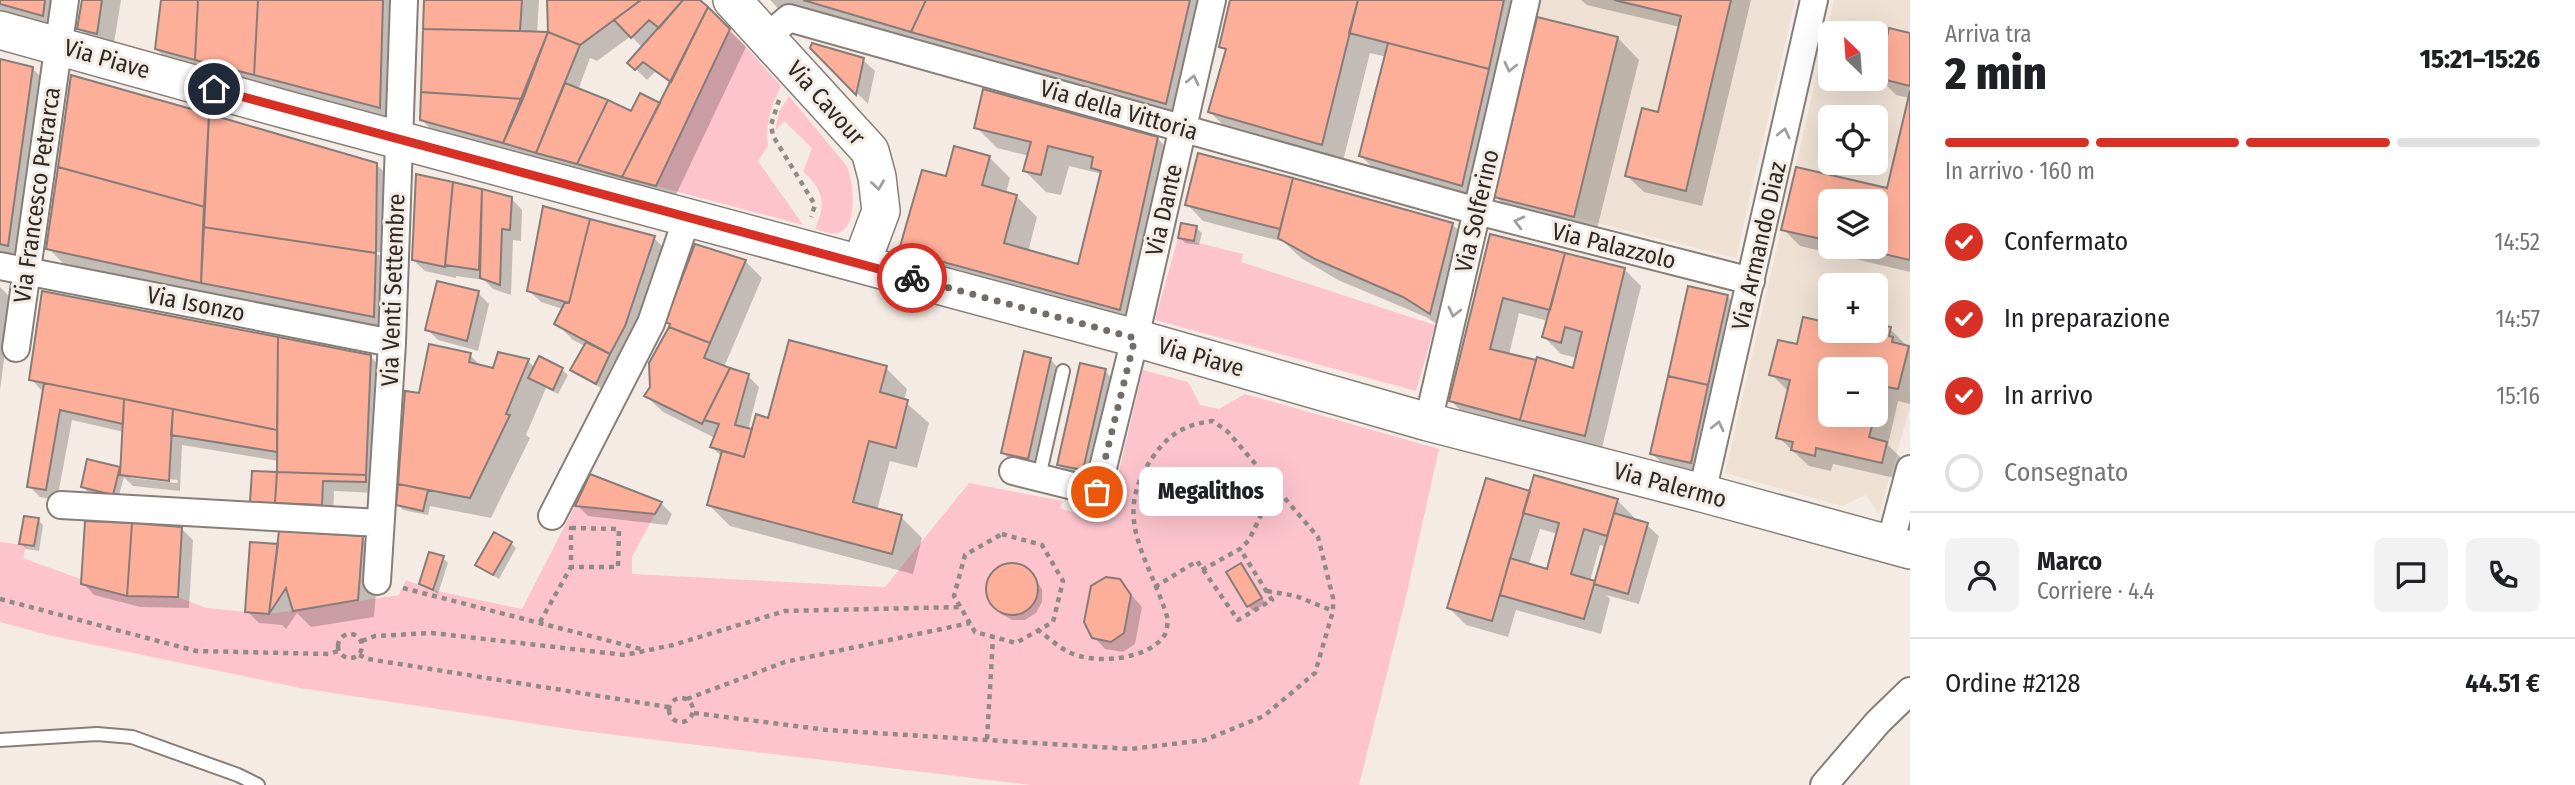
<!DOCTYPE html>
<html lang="it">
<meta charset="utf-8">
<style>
body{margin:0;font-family:"Fira Sans Condensed",sans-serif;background:#f2f2f2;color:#202124;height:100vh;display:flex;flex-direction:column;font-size:26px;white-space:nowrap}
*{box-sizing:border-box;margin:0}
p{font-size:23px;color:#757577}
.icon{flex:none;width:38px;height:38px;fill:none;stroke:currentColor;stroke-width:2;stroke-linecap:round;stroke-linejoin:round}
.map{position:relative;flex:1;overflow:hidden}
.panel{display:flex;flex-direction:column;background:#fff;width:665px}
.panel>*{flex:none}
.needle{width:46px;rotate:335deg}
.buttons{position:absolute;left:1818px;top:21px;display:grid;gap:14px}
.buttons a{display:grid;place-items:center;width:70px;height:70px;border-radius:10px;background:#fff;box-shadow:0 7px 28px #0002;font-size:35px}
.pin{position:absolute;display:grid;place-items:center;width:60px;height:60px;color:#fff;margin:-30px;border:4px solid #fff;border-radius:50%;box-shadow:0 2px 7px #0007}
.courier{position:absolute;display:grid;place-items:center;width:70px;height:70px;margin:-35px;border:5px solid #d93025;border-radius:50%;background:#fff;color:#222;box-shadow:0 2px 9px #0007}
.bubble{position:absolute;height:49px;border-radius:10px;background:#fff;box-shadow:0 7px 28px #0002;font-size:23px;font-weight:800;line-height:49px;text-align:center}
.summary em{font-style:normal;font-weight:800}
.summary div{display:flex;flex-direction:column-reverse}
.summary{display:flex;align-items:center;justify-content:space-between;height:119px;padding:0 35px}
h1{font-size:46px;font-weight:800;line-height:52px}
.bar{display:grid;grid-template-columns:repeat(4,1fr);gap:10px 7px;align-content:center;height:84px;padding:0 35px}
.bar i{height:9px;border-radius:5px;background:#e0e0e0}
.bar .selected{background:#d93025}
.bar p{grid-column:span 4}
.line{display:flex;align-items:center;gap:18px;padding:0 35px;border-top:2px solid #e0e0e0}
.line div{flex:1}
.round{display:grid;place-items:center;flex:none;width:74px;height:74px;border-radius:10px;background:#f2f2f2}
ol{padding:0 35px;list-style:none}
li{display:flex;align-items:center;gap:21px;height:77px}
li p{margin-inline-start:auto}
li .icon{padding:7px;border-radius:50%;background:#d93025;color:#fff;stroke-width:4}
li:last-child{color:#757577}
li i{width:38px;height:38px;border:4px solid #e0e0e0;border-radius:50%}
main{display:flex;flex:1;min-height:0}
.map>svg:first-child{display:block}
.built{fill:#eee0d3;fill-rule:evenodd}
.green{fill:#fdc4ce}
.shadow{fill:#0003;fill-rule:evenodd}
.building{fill:#fdaf99;stroke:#867c79;stroke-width:2}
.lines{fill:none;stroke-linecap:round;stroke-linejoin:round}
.lane-casing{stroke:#867e77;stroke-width:16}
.street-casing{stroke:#867e77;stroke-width:30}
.secondary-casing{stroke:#867e77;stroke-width:40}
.path{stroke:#918b86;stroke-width:4.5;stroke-dasharray:5 5;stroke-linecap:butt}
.lane{stroke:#fff;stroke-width:12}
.street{stroke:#fff;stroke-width:26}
.secondary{stroke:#fff;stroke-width:37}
.oneway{stroke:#a09f9d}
.done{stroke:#726d68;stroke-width:7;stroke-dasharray:0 12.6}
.route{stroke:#d93025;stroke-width:9}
.labels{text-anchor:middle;stroke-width:6;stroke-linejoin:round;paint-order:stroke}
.street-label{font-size:24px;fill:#2c2926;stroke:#f4ece4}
</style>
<main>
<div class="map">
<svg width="1910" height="785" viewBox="0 0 1910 785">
<rect width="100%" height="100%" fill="#f4ece4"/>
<!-- built -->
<path class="built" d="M1541 0H1795L1736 258 1574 217 1618 37 1537 17Z
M1834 0H1910V407L1879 515 1866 495 1842 506 1725 473ZM1830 33H1876V79H1830ZM1830 117H1876V163H1830ZM1830 201H1876V247H1830ZM1830 285H1876V331H1830ZM1830 369H1876V415H1830Z"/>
<!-- green -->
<path class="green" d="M730 29 781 86C771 106 765 123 768 146L758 161 803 225 656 186Z
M789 96 846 165C854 179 859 229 837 233 831 235 822 231 815 229 826 204 824 190 803 172L812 148 784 121 775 131 779 112Z
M1178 238 1243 254 1241 262 1435 325 1416 391 1155 320Z
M1143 370 1188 382 1200 405 1219 409 1245 394 1439 449 1406 597 1359 785H1031L582 731 300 688 48 635 0 622V542L26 545 23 558 127 596 178 597 206 608 269 614 399 595 406 580 433 590 522 609 575 506 655 514 632 557V574L885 587 969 483 1063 501 1060 508 1079 514 1083 506 1109 513Z"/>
<!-- shadow -->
<path class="shadow" d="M0 0H57L54 26 0 11Z
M84 0H121L113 49 96 45 79 28Z
M163 0H404L400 128 168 60 156 49Z
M426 0H539L537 33H549V0H698L746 47 673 201 433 131 422 120ZM631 36 643 48 630 63 647 80 655 72 672 84 661 105 632 113 578 90 590 58 597 61Z
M770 0H1215L1187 123 795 26Z
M1232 0H1529L1479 202 1377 172 1361 156 1387 57 1370 53 1342 165 1231 133 1210 112 1227 52 1221 46Z
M1581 0H1751L1702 206 1644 192 1627 176 1659 114 1680 27 1587 5Z
M1910 35V98L1896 95 1879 78Z
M1618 38 1639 60 1595 237 1517 218 1496 197Z
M812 48 863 60 875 71 868 104Z
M0 61 32 68 53 89 29 266 0 260Z
M1910 99V272L1800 246 1783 229 1797 169 1889 190ZM1830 201H1876V247H1830Z
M976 127 1157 138 1178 159 1141 330 922 270 901 249 947 178 989 157 1010 178 1006 193 1016 196 1037 217 1028 252 1080 266 1101 176 1098 173 1069 166 1061 195 1046 192 1025 171 1029 156 997 148Z
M1200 155 1452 224 1473 245 1451 333 1426 317 1338 280 1301 258 1284 242 1203 221 1187 204Z
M376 164 397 185 390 333 219 299 65 265 48 248ZM225 228 385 253V256L225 232Z
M418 176 511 198 522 210 521 241 513 240 511 295 493 289 484 280 456 276V278L425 271 413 260Z
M1196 228 1202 233 1199 245 1185 243 1180 237Z
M1492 236 1624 269 1641 286 1601 452 1467 417 1451 401ZM1519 313 1548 321 1544 337 1561 354 1577 358 1574 370 1509 355Z
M654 238 670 254 627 369 614 362 601 388 572 370 585 346 573 340 556 323 563 309 541 302 529 291Z
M696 246 745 261 762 278 724 367 748 376 759 387 748 430 753 431 769 420 886 368 907 389 904 401 929 423 917 468 890 461 877 510 901 517 922 538 913 574 730 526 709 505 722 457 712 447 715 438 663 412 646 396 652 387 671 326 667 321Z
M0 287 12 299 0 390Z
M43 293 371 357 387 374 377 493 334 491 333 516 258 506 252 501 279 474V461L182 445 180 491 133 486 124 477 118 499 88 492 83 487 89 461 122 469 124 432 72 420 57 500 40 497 29 486 44 393 31 379ZM131 475 178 480 177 483 131 478Z
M478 293 489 304 478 351 438 340 427 329Z
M1727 296 1739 308 1702 474 1664 465 1652 454Z
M1805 319 1830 325V331H1876V326L1890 329 1910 349V404L1898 401 1888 445 1903 460 1899 479 1833 464 1831 471 1809 466 1778 437 1788 391 1771 374 1798 346ZM1830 369H1876V415H1830Z
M470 355 482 367 495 370 528 361 535 368 540 359 562 370 568 375 558 394 546 388 526 435 530 438 491 518 430 506 428 515 403 510 398 505 400 483 420 396Z
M1050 359 1061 371 1039 470 1014 464 1003 453Z
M1105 371 1116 382 1094 481 1071 476 1059 464Z
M1531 493 1617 500 1634 517 1633 521 1647 525 1659 536 1639 604 1606 595 1610 599 1601 634 1516 610 1508 637 1466 625 1449 608ZM1540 529 1558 534 1548 571 1529 564ZM1600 545 1606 547 1596 583 1590 581Z
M661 503 672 514 667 525 588 516 577 505Z
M38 520 43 525 39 551 26 549 21 543Z
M182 529 193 540 189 608 140 607 94 595 83 583Z
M362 538 379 555 374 617 311 627 297 613 286 629 282 625 259 623 247 611 279 546Z
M511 543 516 548 499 579 477 565Z
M443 558 448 563 438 594 421 584Z
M1018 565 1030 572 1042 589V602L1036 613 1025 620H1012L1000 613 988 596V583L994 572 1005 566Z
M1241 565 1266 604 1253 611 1248 606Z
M1119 581 1142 607 1135 644 1123 652 1105 649 1094 637Z"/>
<!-- building -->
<path class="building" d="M0 0H45L43 16 0 4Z
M82 0H102L97 34 77 29Z
M161 0H198L195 60 155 49Z
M198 0H258L254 75 195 60Z
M258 0H383L380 108 254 75Z
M424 0H522L520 31 423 29Z
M547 0H641L580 45 548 32Z
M641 0H683L659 28 649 20 631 38 614 20Z
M683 0H700L708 7 671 82 643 62 635 70 627 63Z
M803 0H926L911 32Z
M926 0H1190L1166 104 911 32Z
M1230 0H1358L1322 145 1208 112 1226 49 1219 47Z
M1358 0H1504L1489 69 1349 33Z
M1614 0H1731L1686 191 1625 176 1642 108 1658 112 1681 16Z
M708 7 730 29 656 186 622 177Z
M1537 17 1618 37 1574 217 1494 197Z
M1889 28 1910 33V86L1878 78Z
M423 29 520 31 548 32 523 99 421 92Z
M548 32 580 45 536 153 503 143Z
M812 43 864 58 856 95 810 48Z
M1388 43 1489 69 1462 186 1359 156Z
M0 59 33 67 8 246 0 244Z
M71 75 209 114 205 207 58 167Z
M565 83 608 100 577 164 536 153Z
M983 89 1158 137 1120 310 899 250 922 170 946 176 954 146 990 156 982 185 1017 195 1004 243 1078 264 1101 171 1091 168 1093 157 1048 146 1041 175 1023 171 1031 142 974 128Z
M1910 91V260L1853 247H1876V201H1830V241L1781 230 1796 167 1887 188Z
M421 92 523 99 503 143 420 120Z
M640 93 660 103 622 177 577 164 608 100 631 111Z
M209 114 377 163 376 253 203 227Z
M1198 153 1293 178 1280 229 1185 205Z
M58 167 205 207 201 283 46 249Z
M416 174 453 182 445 267 412 260Z
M1293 178 1453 223 1430 314 1403 297 1315 259 1278 238Z
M453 182 482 189 479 270 445 265Z
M482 189 512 197 510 230 502 229 500 285 480 278Z
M543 206 590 219 569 303 527 291Z
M590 219 655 236 625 326 610 354 554 324 565 302 569 303Z
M1181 223 1197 226 1194 241 1178 238Z
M203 227 376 253 374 317 201 283Z
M1490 234 1565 253 1550 310 1503 298 1490 349 1536 360 1520 420 1449 401Z
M695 244 746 260 710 343 669 327 670 324 665 322Z
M1565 253 1625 268 1585 436 1520 420 1537 357 1573 368 1582 332 1565 327 1561 343 1542 337Z
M437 281 479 291 467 341 425 330Z
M1688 286 1728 295 1708 385 1668 376Z
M42 291 278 337 277 430 29 380Z
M1803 317 1830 323V331H1876V324L1891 327 1889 336 1893 337 1892 342 1909 346 1898 389 1881 386 1876 408V369H1830V415H1875L1869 437 1887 442 1882 463 1816 448 1815 456 1791 450 1793 442 1776 438 1790 380 1769 375 1778 340 1797 344Z
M669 327 710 343 704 358 730 368 702 424 644 396 650 387 649 363Z
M278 337 371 355 366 475 277 472Z
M789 340 887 366 880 392 908 400 896 448 869 441 853 502 902 515 892 554 707 505 722 451 744 457 756 414 768 418Z
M586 342 610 354 596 384 570 370Z
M429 344 471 353 469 362 493 368 498 352 529 359 506 414 510 415 470 498 398 484 405 391 419 393Z
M1024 351 1051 358 1028 459 1001 453Z
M539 356 563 368 553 390 528 378Z
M1080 363 1106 369 1083 470 1057 465Z
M730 368 749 374 735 425 752 429 744 457 710 447 719 424 704 420Z
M1668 376 1708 385 1691 463 1650 454Z
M44 383 124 399 123 424 60 410 46 490 27 487Z
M124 399 173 409 169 481 120 475Z
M173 409 277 430V452L171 435Z
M87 459 120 467 113 495 81 487Z
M252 471 277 472 275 503 250 502Z
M277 472 366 475V482L323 481 322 505 275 503Z
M590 474 662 502 655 514 575 506Z
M1534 475 1618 499 1607 536 1584 529 1571 574 1595 581 1584 619 1500 595 1510 558 1547 569 1559 523 1523 513Z
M1486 478 1530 491 1492 621 1447 608Z
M398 484 428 490 423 511 396 505Z
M1614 513 1648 523 1628 594 1594 584Z
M24 516 39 518 34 546 19 544Z
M85 521 132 523 127 596 81 584Z
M132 523 182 527 178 597 127 596Z
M279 531 363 536 358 600 293 611 286 588 269 614Z
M494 532 512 542 493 575 475 565Z
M250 542 278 544 269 614 245 612Z
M429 552 444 556 433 590 419 584Z
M986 589a26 26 0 1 1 52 0a26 26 0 1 1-52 0Z
M1241 563 1262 598 1247 607 1226 572Z
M1106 577 1120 579 1131 595 1124 633 1111 642 1092 638 1084 622 1091 586Z"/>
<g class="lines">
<!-- lane casing -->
<g class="lane-casing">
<path id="lane" d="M1039 477 1063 371
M0 740 97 734 132 737 238 775 258 785"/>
</g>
<!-- street casing -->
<g class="street-casing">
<path id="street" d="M767 37 789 18 1477 211 1751 281
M0 266 392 343
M16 348 65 0
M1428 422 1526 0
M1013 471 1097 492 1135 338 1212 0
M1702 493 1814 0
M61 505 380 523
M552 516 651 323 687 218
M1890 544 1910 469
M377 581 392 343 404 0
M1824 785 1878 722 1910 691"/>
</g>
<!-- secondary casing -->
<g class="secondary-casing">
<path id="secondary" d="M732 0 870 151 877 177 881 211 861 264
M0 30 291 111 1135 338 1428 422 1702 493 1910 550"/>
</g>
<!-- path -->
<path class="path" d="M779 100 771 125 773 136 815 205 811 217
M571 528 619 529 618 567H571Z
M1002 534 1042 545 1063 581 1053 622 1016 643 975 632 954 596 965 555Z
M1202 570 1240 549 1249 540 1274 488
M1155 587 1197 561 1238 620 1272 600 1240 549
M403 588 645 650
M1267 591 1296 596 1333 611
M0 599 196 651 329 654 338 651
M540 622 571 567
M338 646a12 12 0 1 1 24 0a12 12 0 1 1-24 0Z
M362 641 375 636 432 633 625 655 673 645 785 611 961 607
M359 655 368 659 668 707
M669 710a12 12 0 1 1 24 0a12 12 0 1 1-24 0Z
M687 699 785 662 970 623
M694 713 827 730 1131 749 1205 740 1264 716 1315 673 1333 611V598L1318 537 1228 432 1213 421C1187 424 1170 433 1155 454 1108 518 1150 557 1168 620 1167 625 1167 632 1164 636 1148 660 1093 665 1069 652 1058 647 1048 637 1038 630
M987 739 993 638"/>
<!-- lane -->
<use href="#lane" class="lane"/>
<!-- street -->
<use href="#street" class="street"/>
<!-- secondary -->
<use href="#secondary" class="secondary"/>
</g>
<!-- one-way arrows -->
<defs><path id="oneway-chevron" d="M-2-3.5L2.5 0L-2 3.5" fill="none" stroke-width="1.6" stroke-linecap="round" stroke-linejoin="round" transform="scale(1.75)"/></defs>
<g class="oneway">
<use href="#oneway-chevron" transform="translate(1510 67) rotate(103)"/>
<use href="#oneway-chevron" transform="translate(1193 80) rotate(-77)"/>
<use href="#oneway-chevron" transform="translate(1784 133) rotate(-77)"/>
<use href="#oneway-chevron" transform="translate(878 185) rotate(82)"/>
<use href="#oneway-chevron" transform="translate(1519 222) rotate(-166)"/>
<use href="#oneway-chevron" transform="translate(1454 312) rotate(103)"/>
<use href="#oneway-chevron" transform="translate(1718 426) rotate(-77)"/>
</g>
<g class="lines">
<!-- done -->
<path class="done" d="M912 278 1135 338 1097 492"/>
<!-- route -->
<path class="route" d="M214 89 912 278"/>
</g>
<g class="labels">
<!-- street labels -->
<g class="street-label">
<text transform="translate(107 59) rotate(16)" y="8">Via Piave</text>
<text transform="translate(826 103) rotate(48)" y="8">Via Cavour</text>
<text transform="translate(1119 110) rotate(16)" y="8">Via della Vittoria</text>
<text transform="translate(37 195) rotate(-82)" y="8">Via Francesco Petrarca</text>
<text transform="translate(1164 210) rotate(-77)" y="8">Via Dante</text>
<text transform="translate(1477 211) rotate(-77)" y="8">Via Solferino</text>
<text transform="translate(1614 246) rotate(14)" y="8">Via Palazzolo</text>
<text transform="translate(1759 246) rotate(-77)" y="8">Via Armando Diaz</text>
<text transform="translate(393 290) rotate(-88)" y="8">Via Venti Settembre</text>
<text transform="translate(196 304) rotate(11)" y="8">Via Isonzo</text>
<text transform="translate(1201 357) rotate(16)" y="8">Via Piave</text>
<text transform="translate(1670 485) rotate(15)" y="8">Via Palermo</text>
</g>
</g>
</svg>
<div class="buttons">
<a><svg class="needle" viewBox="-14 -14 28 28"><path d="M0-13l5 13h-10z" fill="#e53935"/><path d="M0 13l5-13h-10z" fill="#757577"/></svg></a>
<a><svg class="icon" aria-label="locate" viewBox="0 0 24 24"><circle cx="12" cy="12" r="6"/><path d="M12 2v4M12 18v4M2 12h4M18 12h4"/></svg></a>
<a><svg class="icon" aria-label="layers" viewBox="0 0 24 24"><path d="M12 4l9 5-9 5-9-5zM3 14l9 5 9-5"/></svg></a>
<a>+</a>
<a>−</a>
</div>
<div class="pin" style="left:1097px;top:492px;background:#ea580c"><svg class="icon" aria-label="bag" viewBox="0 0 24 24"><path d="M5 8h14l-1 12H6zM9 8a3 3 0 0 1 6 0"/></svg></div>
<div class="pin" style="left:214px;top:89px;background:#1f2937"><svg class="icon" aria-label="home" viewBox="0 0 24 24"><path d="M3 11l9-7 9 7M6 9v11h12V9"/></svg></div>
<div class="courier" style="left:912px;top:278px"><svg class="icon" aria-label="bike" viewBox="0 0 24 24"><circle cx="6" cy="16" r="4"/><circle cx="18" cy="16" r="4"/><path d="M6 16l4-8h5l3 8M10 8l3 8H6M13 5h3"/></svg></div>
<div class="bubble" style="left:1139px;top:467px;width:144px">Megalithos</div>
</div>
<section class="panel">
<div class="summary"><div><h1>2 min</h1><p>Arriva tra</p></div><em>15:21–15:26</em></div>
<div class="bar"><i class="selected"></i><i class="selected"></i><i class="selected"></i><i></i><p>In arrivo · 160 m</p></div>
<ol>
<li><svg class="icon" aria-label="check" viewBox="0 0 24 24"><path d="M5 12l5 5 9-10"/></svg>Confermato<p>14:52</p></li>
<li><svg class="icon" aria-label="check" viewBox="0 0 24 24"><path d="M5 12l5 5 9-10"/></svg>In preparazione<p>14:57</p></li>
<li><svg class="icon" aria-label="check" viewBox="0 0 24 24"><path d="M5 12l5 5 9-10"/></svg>In arrivo<p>15:16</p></li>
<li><i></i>Consegnato</li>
</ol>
<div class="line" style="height:126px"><a class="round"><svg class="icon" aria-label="person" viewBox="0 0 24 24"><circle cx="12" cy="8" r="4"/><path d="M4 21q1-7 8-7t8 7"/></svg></a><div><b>Marco</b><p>Corriere · 4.4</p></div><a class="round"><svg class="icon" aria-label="chat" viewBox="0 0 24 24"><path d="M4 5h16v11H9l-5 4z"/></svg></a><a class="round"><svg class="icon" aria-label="phone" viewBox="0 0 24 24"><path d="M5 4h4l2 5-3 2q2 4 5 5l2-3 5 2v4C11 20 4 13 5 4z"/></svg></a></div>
<div class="line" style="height:91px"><div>Ordine #2128</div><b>44.51 €</b></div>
</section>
</main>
